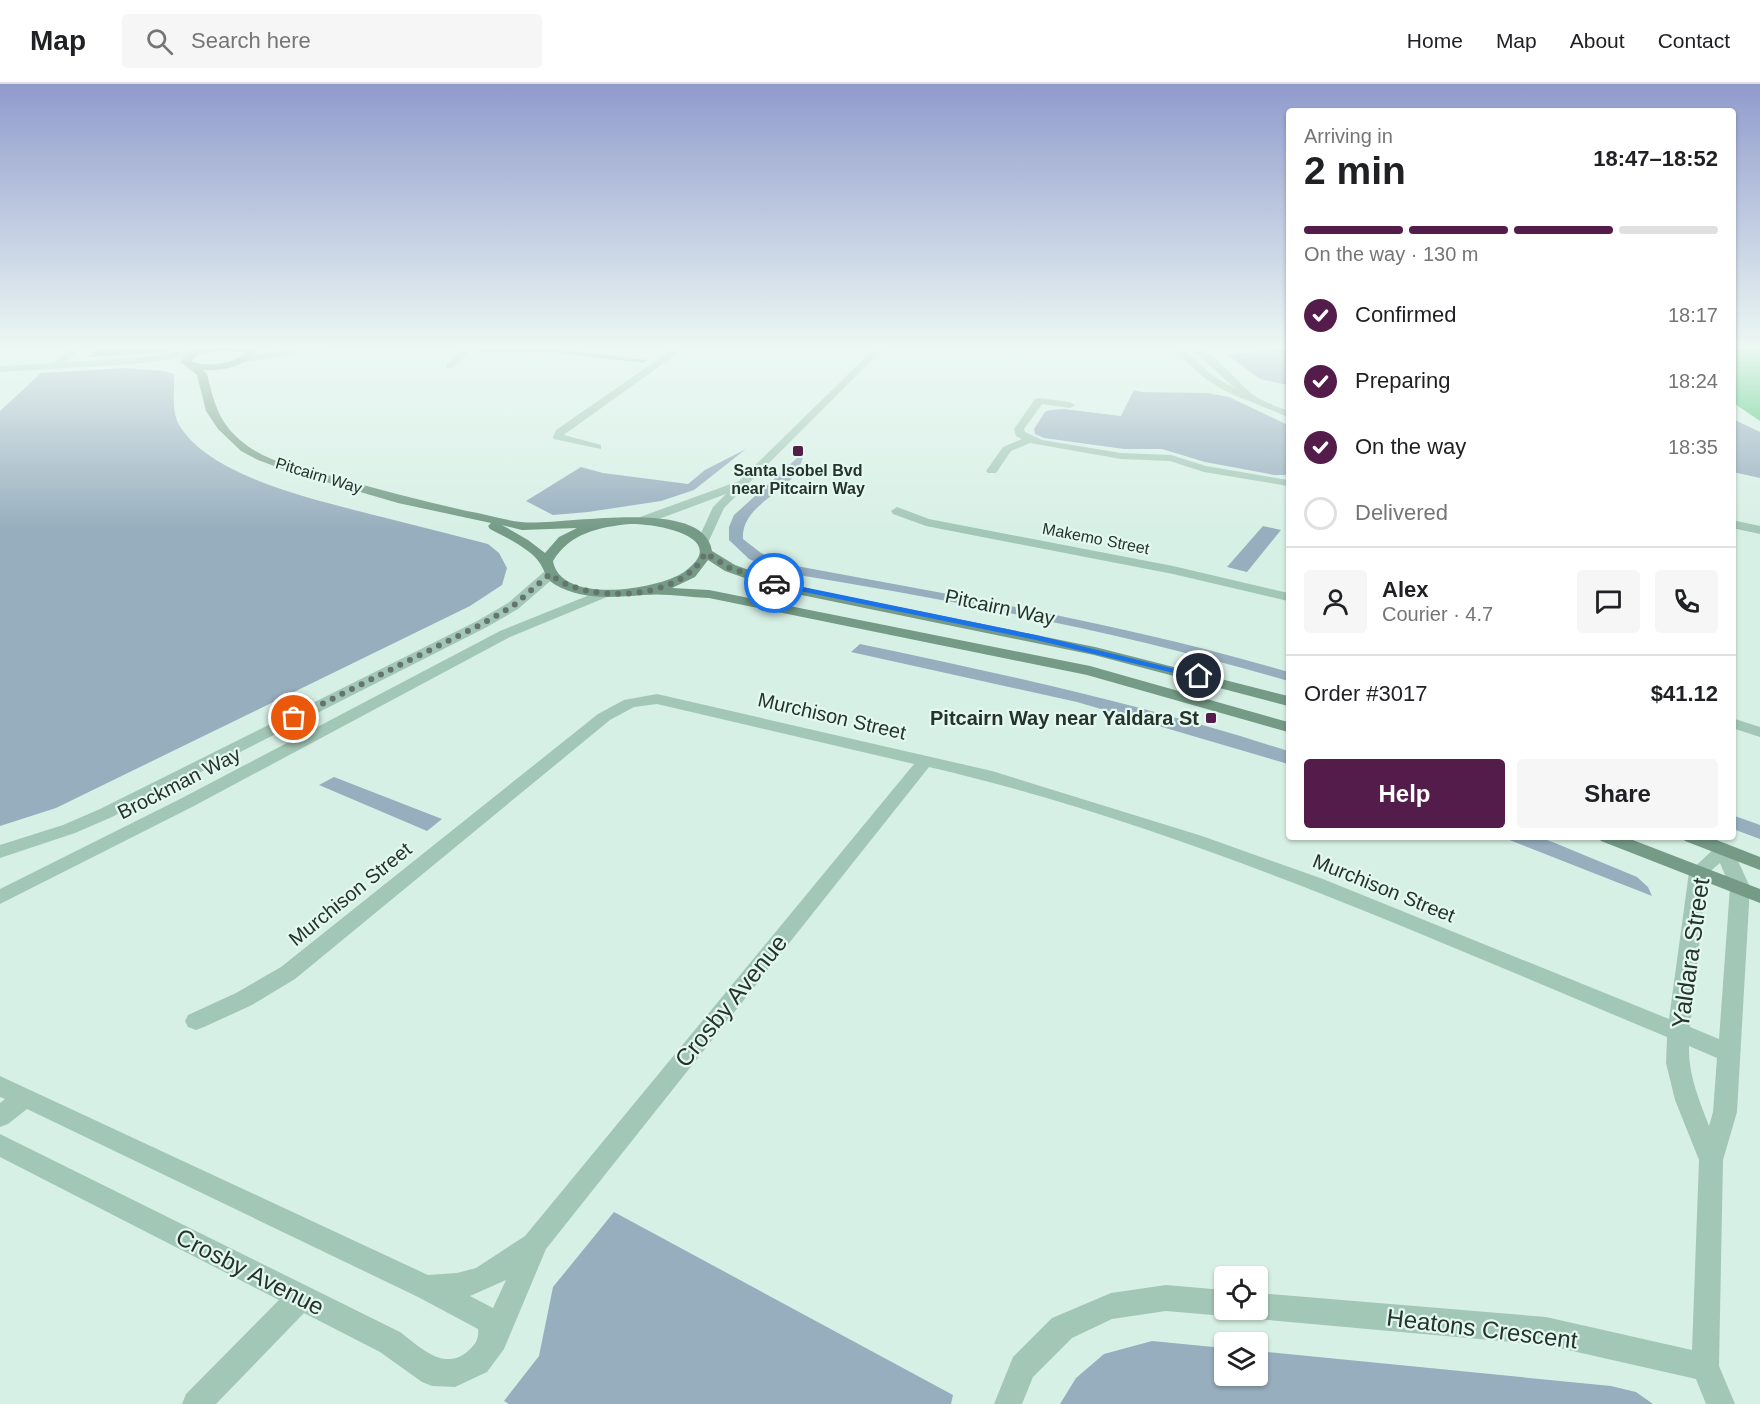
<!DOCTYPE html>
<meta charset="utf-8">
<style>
body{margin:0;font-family:Arial,sans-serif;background:#f6f6f6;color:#202124;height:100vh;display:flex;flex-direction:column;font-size:22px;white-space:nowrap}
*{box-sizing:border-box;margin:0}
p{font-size:20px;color:#757577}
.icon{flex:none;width:33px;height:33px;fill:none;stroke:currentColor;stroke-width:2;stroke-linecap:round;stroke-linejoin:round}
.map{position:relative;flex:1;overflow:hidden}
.panel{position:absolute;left:1286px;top:24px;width:450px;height:732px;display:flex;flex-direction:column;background:#fff;border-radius:6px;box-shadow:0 2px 4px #0004}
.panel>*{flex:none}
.tools{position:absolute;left:1214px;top:1182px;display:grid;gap:12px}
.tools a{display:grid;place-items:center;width:54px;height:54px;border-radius:6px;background:#fff;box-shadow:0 2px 4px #0004;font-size:30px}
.pin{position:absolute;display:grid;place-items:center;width:51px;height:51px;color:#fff;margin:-26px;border:3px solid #fff;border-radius:50%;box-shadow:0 2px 6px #0007}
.courier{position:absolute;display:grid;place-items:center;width:60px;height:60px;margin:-30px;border:4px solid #1a73e8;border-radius:50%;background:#fff;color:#222;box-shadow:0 2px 8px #0007}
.summary em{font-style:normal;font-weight:700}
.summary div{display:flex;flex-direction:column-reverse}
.summary{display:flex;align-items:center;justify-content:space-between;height:102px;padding:0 18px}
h1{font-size:39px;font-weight:700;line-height:45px}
.bar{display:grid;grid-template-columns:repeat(4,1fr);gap:9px 6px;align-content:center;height:72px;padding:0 18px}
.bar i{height:8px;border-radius:4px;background:#e0e0e0}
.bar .active{background:#531c4a}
.bar p{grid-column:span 4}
.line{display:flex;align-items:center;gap:15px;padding:0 18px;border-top:2px solid #e0e0e0}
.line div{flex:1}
.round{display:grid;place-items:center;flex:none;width:63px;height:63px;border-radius:6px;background:#f6f6f6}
ol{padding:0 18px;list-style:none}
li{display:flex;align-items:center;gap:18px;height:66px}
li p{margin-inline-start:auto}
li .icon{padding:6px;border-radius:50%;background:#531c4a;color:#fff;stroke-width:4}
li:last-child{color:#757577}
li i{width:33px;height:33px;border:3px solid #e0e0e0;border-radius:50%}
.button{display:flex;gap:12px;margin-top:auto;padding:12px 18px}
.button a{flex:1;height:69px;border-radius:6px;background:#531c4a;color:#fff;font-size:24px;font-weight:700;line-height:69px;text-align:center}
.button a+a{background:#f6f6f6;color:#202124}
header{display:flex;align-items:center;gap:36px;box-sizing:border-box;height:84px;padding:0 30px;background:#fff;border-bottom:2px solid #e0e0e0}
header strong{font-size:28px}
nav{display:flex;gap:33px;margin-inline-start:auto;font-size:21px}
.search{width:420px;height:54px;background:#f6f6f6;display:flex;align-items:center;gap:15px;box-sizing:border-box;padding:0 21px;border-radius:6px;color:#757577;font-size:22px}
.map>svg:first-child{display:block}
.green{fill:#97aebe}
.building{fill:#41c46d}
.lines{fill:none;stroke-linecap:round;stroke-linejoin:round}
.minor{fill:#a3c7b7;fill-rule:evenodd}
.tertiary{fill:#a3c7b7;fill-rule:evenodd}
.secondary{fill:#759b86;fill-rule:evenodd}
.route{fill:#1a73e8}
.done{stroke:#63756c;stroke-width:6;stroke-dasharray:0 10.8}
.poi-dot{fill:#531c4a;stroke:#e3f8f0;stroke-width:2}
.labels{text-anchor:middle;stroke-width:4.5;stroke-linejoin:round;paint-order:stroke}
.far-poi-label{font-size:16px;font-weight:bold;fill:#25332b;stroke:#e3f8f0}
.far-street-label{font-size:16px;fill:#25332b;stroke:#e3f8f0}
.street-label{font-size:20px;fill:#25332b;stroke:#e3f8f0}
.poi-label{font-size:20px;font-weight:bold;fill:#25332b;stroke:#e3f8f0;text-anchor:end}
.near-street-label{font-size:24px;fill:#25332b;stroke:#e3f8f0}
</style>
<header>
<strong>Map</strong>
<div class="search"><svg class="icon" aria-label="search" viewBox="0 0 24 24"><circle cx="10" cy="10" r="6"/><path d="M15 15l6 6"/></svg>Search here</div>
<nav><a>Home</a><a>Map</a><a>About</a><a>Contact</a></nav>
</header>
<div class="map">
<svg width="1760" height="1320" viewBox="0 0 1760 1320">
<rect width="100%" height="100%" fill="#d7f0e6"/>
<!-- green -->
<path class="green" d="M106 261H195L169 268 87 273Z
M1288 264V301L1260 295 1228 271Z
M486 265H555L648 276 643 279 551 268 473 269Z
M126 284 164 287 174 290C175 309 170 327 181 344 215 395 321 417 378 432 415 441 452 451 488 460L499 469 507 484 502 501 470 522 56 724 0 742V327L41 289Z
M1134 306 1142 308 1207 309 1229 313 1288 341V391H1274L1205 378 1162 365H1124L1044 354 1035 350 1034 345 1045 328 1050 326 1064 325 1121 332Z
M1733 335 1760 348V394L1733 388Z
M746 365 694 406 661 417 588 428 553 431 526 417 581 383 603 389 688 400 705 386Z
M806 366C802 374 800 386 794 392 777 412 741 425 743 455L761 469 791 481C958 512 1125 540 1288 588V597C1123 548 951 516 781 488L749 475 729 456V443L734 431Z
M1263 442 1281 446 1247 488 1227 483Z
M860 560C1004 590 1148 622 1288 667V680L1077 618 851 568Z
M334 693 442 735 427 747 319 701Z
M1732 731 1760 741V755L1733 745Z
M1502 753H1539L1555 759 1637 793 1648 803 1652 812Z
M614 1128 953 1311 951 1320H509L504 1317 539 1272 553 1203Z
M1152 1257 1224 1264V1292H1257V1267L1611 1302 1636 1308 1653 1320H1060L1076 1294 1104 1270Z"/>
<!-- building -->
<path class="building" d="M1760 262V337L1732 318V265Z"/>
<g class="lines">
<!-- minor -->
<path class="minor" d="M76 261H87L65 278 135 274 197 265 202 268 197 271 135 280 0 288V282L53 279Z
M325 261H351L240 279 235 276 240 273Z
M467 261H477L453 284H447V280Z
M679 261H689L565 350 564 351 601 361V365L554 355 553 353 556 346Z
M1183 261C1214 261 1234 299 1258 314 1267 319 1279 323 1288 327V333L1227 308 1207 296 1180 272ZM1189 267 1198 271 1236 305 1213 292 1188 269Z
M1039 314 1070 318 1075 321 1070 324 1042 320 1024 345 1025 348 1042 356 1121 369 1171 371 1206 382 1288 396V402L1204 388 1170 377 1121 375 1030 359 1011 367 996 389H988L986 387 1003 363 1022 355 1016 352 1014 345 1035 315Z
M897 423 929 435 1173 482 1288 509V517L1173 490 926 442 893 430 891 427Z
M1732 436 1760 442V450L1732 444Z
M657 610 992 687 1202 752 1323 795 1669 935 1689 788 1717 762 1724 760 1731 762 1750 803 1737 1028 1723 1076 1719 1282 1735 1320H1706L1696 1295 1546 1261 1257 1235 1247 1231 1245 1226H1257V1209L1546 1233 1692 1266 1699 1076 1675 1016 1666 979 1667 953C1426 853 1183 742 929 683L546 1165 504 1265 487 1288 455 1303 432 1302 422 1298 380 1268 304 1229 216 1320H182L186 1310 279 1216 0 1073V1050L400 1248C420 1263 445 1289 469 1266 476 1260 479 1254 478 1245L418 1213 27 1025 8 1040 0 1043V1019L5 1015 0 1013V992L428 1191 457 1189 476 1184 525 1152 914 680 657 620 634 623 610 636 295 895 252 921 204 943 196 946 188 943 185 937 188 931 236 909 281 883 598 630 624 616ZM1720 779 1730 803 1719 955 1690 943 1707 790ZM1689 962 1717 974 1713 1028 1709 1042C1699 1016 1688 990 1689 962ZM506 1196 493 1224 470 1212Z
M1732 634 1760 643V653L1732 644Z
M1166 1201 1224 1206V1226H1235L1234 1228 1224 1232 1166 1227 1112 1235 1072 1254 1033 1293 1022 1320H994L1013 1273 1052 1234 1111 1209Z"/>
<!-- tertiary -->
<path class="tertiary" d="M878 261H887L724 424 707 461H699L697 458 713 423 726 410 648 439H640V433L739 397Z
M1111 261H1230L1226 264H1115Z
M550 486 555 487 557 490 555 493 518 525 487 543 112 733 75 749 0 774V761L63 741 100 725 477 537 508 519 545 487Z
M602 506 607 507 609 510 607 513 510 553 194 722 0 820V805L182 714 500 547Z"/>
<!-- secondary -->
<path class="secondary" d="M236 261 252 263 256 270C242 283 221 287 203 286L207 290C215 323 220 342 249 363 273 380 307 385 335 393 379 406 423 417 467 427 485 430 503 436 521 438 560 443 704 411 712 467L735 481 790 501 1095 563 1288 612V622L1094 571 782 507 725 487 708 476 695 493 672 504 709 506 1090 582 1288 638V648L1087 591 709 514C688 513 665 509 644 511 614 513 582 517 554 500 545 494 545 486 539 478 531 465 503 452 490 445L488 442 491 439 398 419 285 386 258 376 241 367 218 345 206 327 197 291 181 278C192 259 217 261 236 261ZM221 266 246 269C231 280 208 284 191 277L199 270ZM630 440C655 439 733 453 684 488 658 506 560 521 553 477 570 449 599 443 630 440ZM502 441 522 446 577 444 559 453 545 469 528 456Z
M1598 753H1625L1760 805V819L1601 757Z
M1682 753H1709L1760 773V786L1685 757Z"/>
</g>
<!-- sky -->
<linearGradient id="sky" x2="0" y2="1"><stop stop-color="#909bcd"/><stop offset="0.59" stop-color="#edf8f4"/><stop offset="1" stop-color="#edf8f4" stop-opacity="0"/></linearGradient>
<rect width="1760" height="446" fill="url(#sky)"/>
<!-- route -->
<path class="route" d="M774 497 1036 551 1204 592 1199 595 1036 556 771 501V498Z"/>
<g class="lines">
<!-- done -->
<path class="done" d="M294 634 482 540 513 522 550 490C586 521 684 517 705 469L730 484 774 499"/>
</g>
<!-- markers -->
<g class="poi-dot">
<rect x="792" y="361" width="12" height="12" rx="3"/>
<rect x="1205" y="628" width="12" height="12" rx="3"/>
</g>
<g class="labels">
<!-- far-poi labels -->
<g class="far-poi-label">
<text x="798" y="392">Santa Isobel Bvd<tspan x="798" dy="18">near Pitcairn Way</tspan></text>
</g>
<!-- far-street labels -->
<g class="far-street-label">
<text transform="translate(319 391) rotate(17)" y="6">Pitcairn Way</text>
<text transform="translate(1096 454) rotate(11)" y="6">Makemo Street</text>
</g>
<!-- street labels -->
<g class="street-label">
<text transform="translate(1000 523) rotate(12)" y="7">Pitcairn Way</text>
<text transform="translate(832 632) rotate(13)" y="7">Murchison Street</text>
<text transform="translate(179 699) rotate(-27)" y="7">Brockman Way</text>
<text transform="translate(1384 804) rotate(22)" y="7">Murchison Street</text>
<text transform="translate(350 810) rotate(-39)" y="7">Murchison Street</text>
</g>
<!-- poi labels -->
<g class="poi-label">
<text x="1199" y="641">Pitcairn Way near Yaldara St</text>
</g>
<!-- near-street labels -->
<g class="near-street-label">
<text transform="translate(1691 869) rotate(-82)" y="8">Yaldara Street</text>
<text transform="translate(731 917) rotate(-51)" y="8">Crosby Avenue</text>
<text transform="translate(250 1188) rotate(27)" y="8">Crosby Avenue</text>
<text transform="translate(1482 1245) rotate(7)" y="8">Heatons Crescent</text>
</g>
</g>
</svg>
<div class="tools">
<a><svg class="icon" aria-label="locate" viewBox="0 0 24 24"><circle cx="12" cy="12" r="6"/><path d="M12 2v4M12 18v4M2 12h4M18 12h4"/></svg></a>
<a><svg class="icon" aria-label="layers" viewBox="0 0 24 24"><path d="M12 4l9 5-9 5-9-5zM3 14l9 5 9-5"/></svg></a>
</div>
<div class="pin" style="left:294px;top:634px;background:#ea580c"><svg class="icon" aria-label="bag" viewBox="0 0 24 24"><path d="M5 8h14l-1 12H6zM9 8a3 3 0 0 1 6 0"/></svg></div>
<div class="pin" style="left:1199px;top:592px;background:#1f2937"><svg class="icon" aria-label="home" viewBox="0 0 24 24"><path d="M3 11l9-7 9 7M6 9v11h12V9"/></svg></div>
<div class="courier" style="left:774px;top:499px"><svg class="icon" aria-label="car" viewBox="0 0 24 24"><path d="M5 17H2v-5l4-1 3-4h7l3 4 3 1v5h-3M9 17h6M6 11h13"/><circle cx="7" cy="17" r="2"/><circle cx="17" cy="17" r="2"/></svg></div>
<section class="panel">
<div class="summary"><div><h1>2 min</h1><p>Arriving in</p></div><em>18:47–18:52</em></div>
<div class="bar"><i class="active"></i><i class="active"></i><i class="active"></i><i></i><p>On the way · 130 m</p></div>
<ol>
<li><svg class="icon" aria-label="check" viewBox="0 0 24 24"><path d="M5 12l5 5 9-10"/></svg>Confirmed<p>18:17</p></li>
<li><svg class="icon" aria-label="check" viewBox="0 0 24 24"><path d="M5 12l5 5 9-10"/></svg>Preparing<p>18:24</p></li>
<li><svg class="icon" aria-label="check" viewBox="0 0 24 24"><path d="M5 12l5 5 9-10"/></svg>On the way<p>18:35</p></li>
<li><i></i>Delivered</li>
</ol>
<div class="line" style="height:108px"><a class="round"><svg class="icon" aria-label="person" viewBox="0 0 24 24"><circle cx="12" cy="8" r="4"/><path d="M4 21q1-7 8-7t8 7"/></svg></a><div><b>Alex</b><p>Courier · 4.7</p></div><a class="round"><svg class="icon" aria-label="chat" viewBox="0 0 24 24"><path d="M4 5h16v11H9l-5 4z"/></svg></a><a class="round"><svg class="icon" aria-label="phone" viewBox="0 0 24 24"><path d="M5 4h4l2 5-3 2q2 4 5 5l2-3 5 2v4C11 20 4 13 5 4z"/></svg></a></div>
<div class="line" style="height:78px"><div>Order #3017</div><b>$41.12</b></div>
<div class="button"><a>Help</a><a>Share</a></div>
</section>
</div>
